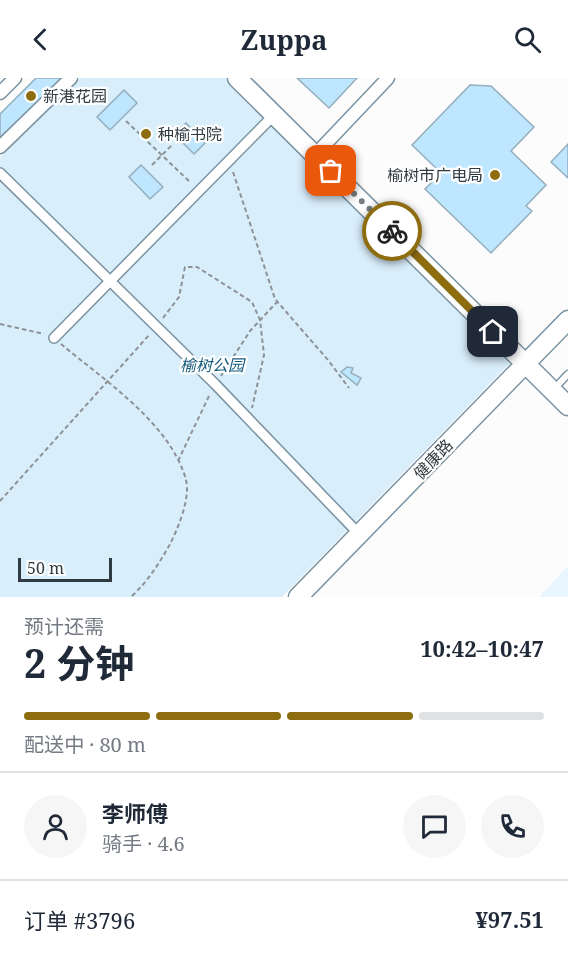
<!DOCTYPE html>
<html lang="zh">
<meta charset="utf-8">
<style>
body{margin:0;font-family:"Noto Serif","Noto Sans SC",serif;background:#f6f6f7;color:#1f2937;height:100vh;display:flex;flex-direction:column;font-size:22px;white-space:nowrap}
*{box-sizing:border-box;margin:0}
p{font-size:20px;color:#747a83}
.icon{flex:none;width:33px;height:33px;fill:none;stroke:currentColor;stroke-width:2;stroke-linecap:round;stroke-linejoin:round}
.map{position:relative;height:519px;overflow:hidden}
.drawer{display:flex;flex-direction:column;background:#fff;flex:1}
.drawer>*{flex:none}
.scale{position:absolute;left:18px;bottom:15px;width:94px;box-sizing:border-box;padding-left:6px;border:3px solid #303b41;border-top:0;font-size:16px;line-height:21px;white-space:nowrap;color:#303b41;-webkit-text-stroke:4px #fff;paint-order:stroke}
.pin{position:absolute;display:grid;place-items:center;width:51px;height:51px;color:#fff;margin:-26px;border-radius:12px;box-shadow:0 3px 9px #0006}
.courier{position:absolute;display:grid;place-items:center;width:60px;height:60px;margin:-30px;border:4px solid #8e6d11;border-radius:50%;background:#fff;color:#222;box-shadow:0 2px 8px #0007}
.summary em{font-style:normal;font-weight:700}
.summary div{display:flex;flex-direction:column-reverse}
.summary{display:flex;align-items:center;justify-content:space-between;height:102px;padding:0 24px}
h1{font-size:39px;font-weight:700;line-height:45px}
.bar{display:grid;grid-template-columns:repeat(4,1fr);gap:9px 6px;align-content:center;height:72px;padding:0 24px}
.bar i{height:8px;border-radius:4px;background:#e0e1e3}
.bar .current{background:#8e6d11}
.bar p{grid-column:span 4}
.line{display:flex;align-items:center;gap:15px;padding:0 24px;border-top:2px solid #e0e1e3}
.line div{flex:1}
.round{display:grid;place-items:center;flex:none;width:63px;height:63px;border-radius:32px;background:#f6f6f7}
header{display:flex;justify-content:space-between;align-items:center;height:78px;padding:0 24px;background:#fff;font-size:27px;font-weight:700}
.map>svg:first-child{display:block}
.built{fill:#e9f6ff}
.green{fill:#d9eefb}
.building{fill:#bee6ff;stroke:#94aebd;stroke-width:1.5}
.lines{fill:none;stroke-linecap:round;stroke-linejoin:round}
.service-casing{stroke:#7a92a1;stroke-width:9}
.pedestrian-casing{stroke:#7a92a1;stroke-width:12}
.minor-casing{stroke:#7a92a1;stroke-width:15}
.secondary-casing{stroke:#7a92a1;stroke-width:21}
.path{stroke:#8c9295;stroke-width:2;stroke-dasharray:4.5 3;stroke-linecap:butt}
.service{stroke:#fff;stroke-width:6}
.pedestrian{stroke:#fff;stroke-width:9}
.minor{stroke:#fff;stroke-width:12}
.secondary{stroke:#fff;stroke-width:18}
.done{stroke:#777f82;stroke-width:6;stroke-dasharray:0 10.8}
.route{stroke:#8e6d11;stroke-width:8}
.poi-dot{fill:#8e6d11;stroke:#fff;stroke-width:2}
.labels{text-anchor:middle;stroke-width:4.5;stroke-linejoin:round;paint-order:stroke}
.poi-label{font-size:16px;fill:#303b41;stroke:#fff;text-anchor:start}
.park-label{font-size:16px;font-style:italic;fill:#175b7c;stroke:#fff}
.street-label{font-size:16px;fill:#303b41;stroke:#fff}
</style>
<header><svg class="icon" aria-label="back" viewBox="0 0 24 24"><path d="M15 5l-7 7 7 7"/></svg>Zuppa<svg class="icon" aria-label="search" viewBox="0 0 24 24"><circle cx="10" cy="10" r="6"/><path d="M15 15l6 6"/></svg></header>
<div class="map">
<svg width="568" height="519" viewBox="0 0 568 519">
<rect width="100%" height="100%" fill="#fcfcfc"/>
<!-- built -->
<path class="built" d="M568 488V519H539Z"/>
<!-- green -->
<path class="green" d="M80 0H226L511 284 282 519H0V79Z"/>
<!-- building -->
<path class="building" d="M36 0H63L0 63V36Z
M297 0H357L329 30Z
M470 7 491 8 534 49 511 73 546 107 526 128 532 133 491 175 425 111 441 95 412 67Z
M124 12 137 25 110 52 97 39Z
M186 45 205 65 194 76 174 56Z
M568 66V100L551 84Z
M141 87 163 109 150 121 129 99Z
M347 289 353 290 351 295 361 300 357 307 341 294Z"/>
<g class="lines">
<!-- service casing -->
<g class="service-casing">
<path id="service" d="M554 311 568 296"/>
</g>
<!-- pedestrian casing -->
<g class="pedestrian-casing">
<path id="pedestrian" d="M0 95 215 306 359 456
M54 260 274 37"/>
</g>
<!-- minor casing -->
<g class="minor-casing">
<path id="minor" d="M0 15 15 0
M0 69 71 0
M315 77 388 0"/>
</g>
<!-- secondary casing -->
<g class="secondary-casing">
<path id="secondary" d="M237 0 568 328
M298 519 568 242"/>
</g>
<!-- path -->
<path class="path" d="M126 43 191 105
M152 87 173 66
M233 94 275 221 328 282 349 310
M163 240 179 219 185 189H197L252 224 260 242 264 277 252 330
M0 246 44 256
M61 266C104 302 171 346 186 402 191 420 177 453 169 468 158 487 148 503 131 519
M221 298 250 253 277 224
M178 383 210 316
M0 423 150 256"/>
<!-- service -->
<use href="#service" class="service"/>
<!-- pedestrian -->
<use href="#pedestrian" class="pedestrian"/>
<!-- minor -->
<use href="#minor" class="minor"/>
<!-- secondary -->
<use href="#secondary" class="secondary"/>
</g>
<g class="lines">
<!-- done -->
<path class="done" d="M331 93 392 153"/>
<!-- route -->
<path class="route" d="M392 153 493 254"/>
</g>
<!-- markers -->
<g class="poi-dot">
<circle cx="31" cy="18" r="6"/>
<circle cx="146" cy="56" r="6"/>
<circle cx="495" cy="97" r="6"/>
</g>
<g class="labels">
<!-- poi labels -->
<g class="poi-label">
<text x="43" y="24">新港花园</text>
<text x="158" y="62">种榆书院</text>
<text x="483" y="103" text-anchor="end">榆树市广电局</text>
</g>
<!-- park labels -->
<g class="park-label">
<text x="212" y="293">榆树公园</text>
</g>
<!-- street labels -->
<g class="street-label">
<text transform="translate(433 381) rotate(-46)" y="6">健康路</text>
</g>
</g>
</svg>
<div class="scale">50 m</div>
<div class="pin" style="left:331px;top:93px;background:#ea580c"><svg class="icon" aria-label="bag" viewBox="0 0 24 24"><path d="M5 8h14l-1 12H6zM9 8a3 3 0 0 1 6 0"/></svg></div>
<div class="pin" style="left:493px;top:254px;background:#1f2937"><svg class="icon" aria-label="home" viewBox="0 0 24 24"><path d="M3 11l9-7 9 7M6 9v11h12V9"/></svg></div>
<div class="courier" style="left:392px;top:153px"><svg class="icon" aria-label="bike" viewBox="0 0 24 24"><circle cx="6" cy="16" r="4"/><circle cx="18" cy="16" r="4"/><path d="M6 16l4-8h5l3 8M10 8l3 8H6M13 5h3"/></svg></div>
</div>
<section class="drawer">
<div class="summary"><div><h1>2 分钟</h1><p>预计还需</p></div><em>10:42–10:47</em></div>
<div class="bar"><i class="current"></i><i class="current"></i><i class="current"></i><i></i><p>配送中 · 80 m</p></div>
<div class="line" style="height:108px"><a class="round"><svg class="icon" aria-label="person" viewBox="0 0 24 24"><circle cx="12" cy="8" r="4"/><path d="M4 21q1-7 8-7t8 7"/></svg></a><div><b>李师傅</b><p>骑手 · 4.6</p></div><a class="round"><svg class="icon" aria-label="chat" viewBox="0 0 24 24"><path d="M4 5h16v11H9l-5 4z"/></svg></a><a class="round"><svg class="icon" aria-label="phone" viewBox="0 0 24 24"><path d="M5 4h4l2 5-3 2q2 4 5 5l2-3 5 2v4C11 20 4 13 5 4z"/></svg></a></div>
<div class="line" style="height:78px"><div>订单 #3796</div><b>¥97.51</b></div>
</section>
